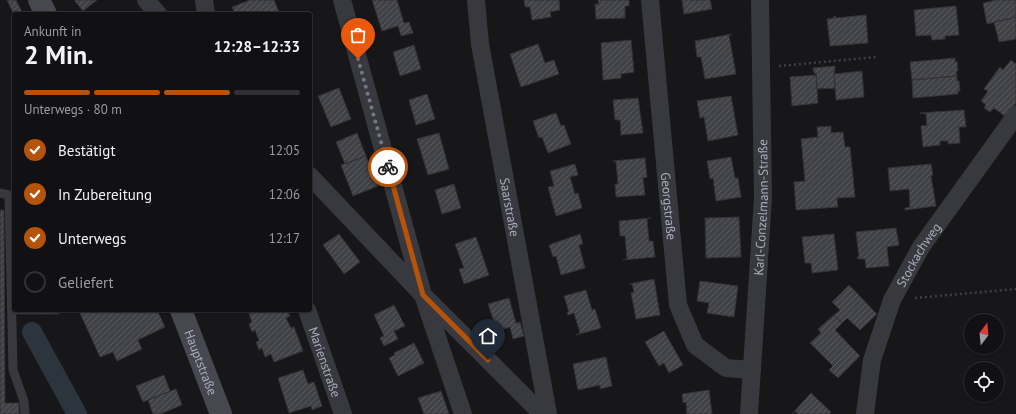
<!DOCTYPE html>
<html lang="de">
<meta charset="utf-8">
<style>
body{margin:0;font-family:"PT Sans",sans-serif;background:#1e1f22;color:#f1f3f6;height:100vh;display:flex;flex-direction:column;font-size:15px;white-space:nowrap}
*{box-sizing:border-box;margin:0}
p{font-size:13px;color:#9c9da0}
.icon{flex:none;width:22px;height:22px;fill:none;stroke:currentColor;stroke-width:2;stroke-linecap:round;stroke-linejoin:round}
.map{position:relative;flex:1;overflow:hidden}
.panel{position:absolute;left:12px;top:12px;width:300px;height:300px;display:flex;flex-direction:column;background:#111114;border-radius:4px;box-shadow:0 1px 3px #0004,0 0 0 1px #303134}
.panel>*{flex:none}
.needle{width:26px;rotate:16deg}
.buttons{position:absolute;left:964px;top:314px;display:grid;gap:8px}
.buttons a{display:grid;place-items:center;width:40px;height:40px;border-radius:50%;background:#111114;box-shadow:0 1px 3px #0004,0 0 0 1px #303134;font-size:20px}
.pin{position:absolute;display:grid;place-items:center;width:34px;height:34px;color:#fff;margin:-41px -17px;border-radius:50% 50% 50% 0;rotate:-45deg;box-shadow:0 0 4px #0007}
.pin .icon{rotate:45deg}
.courier{position:absolute;display:grid;place-items:center;width:40px;height:40px;margin:-20px;border:3px solid #b45309;border-radius:50%;background:#fff;color:#222;box-shadow:0 1px 5px #0007}
.head em{font-style:normal;font-weight:600}
.head div{display:flex;flex-direction:column-reverse}
.head{display:flex;align-items:center;justify-content:space-between;height:68px;padding:0 12px}
h1{font-size:26px;font-weight:600;line-height:30px}
.bar{display:grid;grid-template-columns:repeat(4,1fr);gap:6px 4px;align-content:center;height:48px;padding:0 12px}
.bar i{height:5px;border-radius:3px;background:#303134}
.bar .on{background:#b45309}
.bar p{grid-column:span 4}
ol{padding:0 12px;list-style:none}
li{display:flex;align-items:center;gap:12px;height:44px}
li p{margin-inline-start:auto}
li .icon{padding:4px;border-radius:50%;background:#b45309;color:#fff;stroke-width:4}
li:last-child{color:#9c9da0}
li i{width:22px;height:22px;border:2px solid #303134;border-radius:50%}
.map>svg:first-child{display:block}
.lines{fill:none;stroke-linecap:round;stroke-linejoin:round}
.canal{stroke:#2c353e;stroke-width:20}
.building{fill:url(#building-hatch);stroke:#323136}
.path{stroke:#3e4046;stroke-width:2.5;stroke-dasharray:2 3;stroke-linecap:butt}
.service{stroke:#38393f;stroke-width:9}
.minor{stroke:#38393f;stroke-width:18}
.secondary{stroke:#46474f;stroke-width:22}
.done{stroke:#767882;stroke-width:4;stroke-dasharray:0 7.2}
.route{stroke:#b45309;stroke-width:5}
.labels{text-anchor:middle;stroke-width:3;stroke-linejoin:round;paint-order:stroke}
.street-label{font-size:13px;fill:#a9adba;stroke:#121215}
</style>
<div class="map">
<svg width="1016" height="414" viewBox="0 0 1016 414">
<defs>
<pattern id="building-hatch" width="6" height="6" patternUnits="userSpaceOnUse"><rect width="6" height="6" fill="#414247"/><path d="M-1 1l2-2M0 6l6-6M5 7l2-2" fill="none" stroke="#5a5b5f"/></pattern>
</defs>
<rect width="100%" height="100%" fill="#17171a"/>
<g class="lines">
<!-- canal -->
<path class="canal" d="M32 332 77 414"/>
</g>
<!-- building -->
<path class="building" d="M7 0H16L22 12 14 15Z
M74 0H97L83 11Z
M250 0H274L279 12 281 11 282 14H235L232 7Z
M372 0H397L404 23 409 22 413 33 401 36 398 26 382 31Z
M524 0H559L560 10 550 12 551 17 532 20 530 7H525Z
M598 0H629V6H625V18L596 19 595 4H599Z
M682 0H710L712 9 684 14Z
M996 0H1016V17L987 24 983 3Z
M956 6 959 35 945 36V39L932 40 931 35 916 36 914 10Z
M866 15 868 43 830 46 827 19 834 18V16H835L836 18Z
M1016 17V39L999 42 994 22Z
M732 34 729 36 736 74 705 79 701 57H697L695 41Z
M631 40 634 72 621 74V78L603 80 601 43Z
M538 44 545 63 554 60 559 74 521 87 510 54Z
M414 45 421 69 400 76 393 52Z
M955 58V62L957 61 958 71H956L957 76 912 80 910 62Z
M1011 60 1016 64V103L1006 117 994 108 990 112 984 108 986 105 981 101 988 91 984 89 1000 67 1003 70Z
M835 66V71H834L835 88 817 89 816 73H814L813 68Z
M862 71 864 97 836 100 834 74Z
M816 75 818 103 792 106 790 77Z
M957 76V81H959L960 91H958V94L913 98 912 80Z
M339 88 351 119 331 127 318 96Z
M427 94 435 119 416 125 409 100Z
M731 96 738 135 708 141 704 117 700 118 697 101Z
M638 98 643 133 620 135 621 134 620 120H615L613 100Z
M964 110 966 127H959L960 143 948 144V141H940V145L923 147 921 126 927 125 926 114 920 113Z
M556 113 561 126 564 125 571 144 548 153 542 137 539 138 533 121Z
M831 126V133L843 132 845 147H850L855 197 837 198 838 207 796 210 794 182 805 181 801 139 818 137 817 127Z
M357 133 366 156 345 164 336 142Z
M439 133 449 169 428 175 417 139Z
M366 156 378 186 353 196 341 165Z
M731 157 735 178H738L741 197 716 201 713 178 710 179 707 161Z
M645 158 647 177 643 178 645 195 616 197 615 184H618L616 162 613 161Z
M575 164 578 175 570 177 575 194 578 193 582 208 556 216 548 187 554 186 550 171Z
M931 164 933 175 931 176 936 206 905 210V208L910 207 909 189 890 191 888 168Z
M454 184 461 208 442 214 435 190Z
M0 210H4L5 403H19V414H0Z
M739 217 741 257 706 258 705 218Z
M651 218 647 219 649 241H653L655 257 623 260 627 259 625 236H620L619 221Z
M896 228 899 245 887 247 889 266 866 268 865 259H858L857 257H859L856 232Z
M339 234 360 262 344 274 323 245Z
M580 234 583 244 579 245 585 268 561 275 556 256 553 257 549 245Z
M834 234 838 270 812 273 811 263H805L802 237Z
M476 237 489 275 464 284 459 269 464 268 455 244Z
M654 279 660 315 636 319 631 293 634 292 632 284H629Z
M700 281 738 286 734 317 707 313 709 303 697 301Z
M849 285 877 314 860 330 847 318 842 323 834 315 840 310 832 302Z
M586 290 592 310 595 309 601 328 576 335 580 333 574 313 568 315 567 313 569 312 564 296Z
M509 298 516 323 520 322 524 336 513 339 510 327 497 331 488 304Z
M394 305 405 326 394 331 398 339 384 346 380 338 384 336 374 315Z
M14 310H59V314H13Z
M81 310H157L165 327 138 340 142 349 117 361 113 352 100 357 79 311Z
M254 310H287L290 316 286 318 291 328 294 327 303 351 274 362 271 354 265 357 262 348 259 350 256 342 259 341 255 330 252 332 249 324 252 322 249 314 255 312Z
M834 315 842 323 835 330 860 356 838 378 829 370 833 366 810 343 821 333 818 329Z
M664 331 683 365 669 373 664 363 659 366 645 342Z
M414 343 424 363 398 376 389 358 395 355 394 353Z
M606 357 612 386 600 389V385L578 390 573 364Z
M303 370 308 384 314 382 322 406 312 410 311 406 289 413 278 378Z
M164 375 170 391 143 402 136 386Z
M176 389 182 405 160 414H153L148 400Z
M709 390 712 414H687L686 402 683 403 682 394Z
M441 391 449 414H424L418 398Z
M811 393 831 412 829 414H798L795 411 792 414Z"/>
<g class="lines">
<!-- path -->
<path class="path" d="M779 66 876 57
M915 298 1016 289"/>
<!-- service -->
<path class="service" d="M0 193 9 195 13 370 24 401 25 414"/>
<!-- minor -->
<g class="minor">
<path d="M146 0 158 14"/>
<path d="M204 0 206 14"/>
<path d="M342 0 423 295 463 414"/>
<path id="s1" d="M476 0 480 44 548 414"/>
<path id="s2" d="M650 0 678 305 695 345 726 368 752 370"/>
<path d="M310 176 423 295 542 414"/>
<path id="s3" d="M307 310 343 414"/>
<path id="s4" d="M749 414 763 198 760 0"/>
<path id="s5" d="M865 414 872 360 892 300 921 247 1016 115"/>
</g>
<!-- secondary -->
<g class="secondary">
<path d="M39 0 46 14"/>
<path id="s6" d="M181 310 221 414"/>
</g>
</g>
<g class="lines">
<!-- done -->
<path class="done" d="M358 59 388 167"/>
<!-- route -->
<path class="route" d="M388 167 423 295 488 360"/>
</g>
<g class="labels">
<!-- street labels -->
<g class="street-label">
<text dy="5" stroke="none"><textPath href="#s2" startOffset="207">Georgstraße</textPath></text>
<text dy="5" stroke="none"><textPath href="#s1" startOffset="210">Saarstraße</textPath></text>
<text dy="5" stroke="none"><textPath href="#s4" startOffset="207">Karl-Conzelmann-Straße</textPath></text>
<text dy="5" stroke="none"><textPath href="#s5" startOffset="170">Stockachweg</textPath></text>
<text dy="5" stroke="none"><textPath href="#s6" startOffset="56">Hauptstraße</textPath></text>
<text dy="5" stroke="none"><textPath href="#s3" startOffset="55">Marienstraße</textPath></text>
</g>
</g>
</svg>
<div class="buttons">
<a><svg class="needle" viewBox="-14 -14 28 28"><path d="M0-13l5 13h-10z" fill="#e53935"/><path d="M0 13l5-13h-10z" fill="#9c9da0"/></svg></a>
<a><svg class="icon" aria-label="locate" viewBox="0 0 24 24"><circle cx="12" cy="12" r="6"/><path d="M12 2v4M12 18v4M2 12h4M18 12h4"/></svg></a>
</div>
<div class="pin" style="left:358px;top:59px;background:#ea580c"><svg class="icon" aria-label="bag" viewBox="0 0 24 24"><path d="M5 8h14l-1 12H6zM9 8a3 3 0 0 1 6 0"/></svg></div>
<div class="pin" style="left:488px;top:360px;background:#1f2937"><svg class="icon" aria-label="home" viewBox="0 0 24 24"><path d="M3 11l9-7 9 7M6 9v11h12V9"/></svg></div>
<div class="courier" style="left:388px;top:167px"><svg class="icon" aria-label="bike" viewBox="0 0 24 24"><circle cx="6" cy="16" r="4"/><circle cx="18" cy="16" r="4"/><path d="M6 16l4-8h5l3 8M10 8l3 8H6M13 5h3"/></svg></div>
<section class="panel">
<div class="head"><div><h1>2 Min.</h1><p>Ankunft in</p></div><em>12:28–12:33</em></div>
<div class="bar"><i class="on"></i><i class="on"></i><i class="on"></i><i></i><p>Unterwegs · 80 m</p></div>
<ol>
<li><svg class="icon" aria-label="check" viewBox="0 0 24 24"><path d="M5 12l5 5 9-10"/></svg>Bestätigt<p>12:05</p></li>
<li><svg class="icon" aria-label="check" viewBox="0 0 24 24"><path d="M5 12l5 5 9-10"/></svg>In Zubereitung<p>12:06</p></li>
<li><svg class="icon" aria-label="check" viewBox="0 0 24 24"><path d="M5 12l5 5 9-10"/></svg>Unterwegs<p>12:17</p></li>
<li><i></i>Geliefert</li>
</ol>
</section>
</div>
